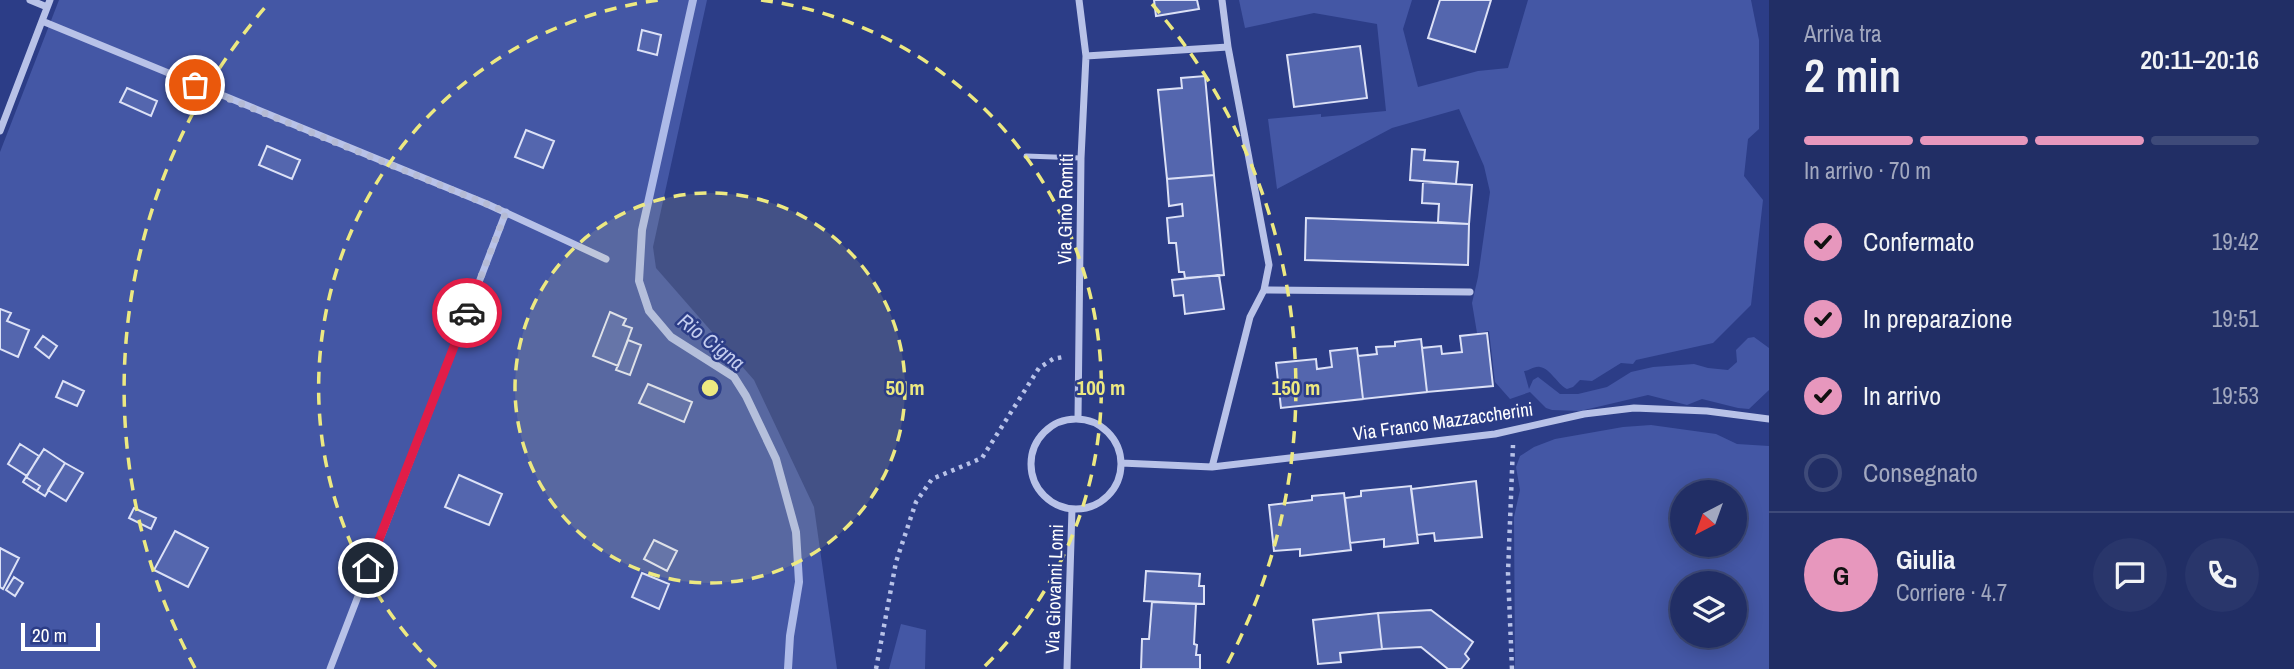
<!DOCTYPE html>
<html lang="it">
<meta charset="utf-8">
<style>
body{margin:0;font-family:"Archivo Narrow",sans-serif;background:#29366b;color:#f1f3f6;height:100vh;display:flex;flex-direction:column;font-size:26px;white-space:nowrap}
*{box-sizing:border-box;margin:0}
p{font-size:23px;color:#a2a8bf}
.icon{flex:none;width:38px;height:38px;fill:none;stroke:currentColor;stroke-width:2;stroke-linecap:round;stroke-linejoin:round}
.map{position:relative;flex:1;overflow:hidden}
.details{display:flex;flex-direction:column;background:#212e65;width:525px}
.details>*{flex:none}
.needle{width:46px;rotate:221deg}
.buttons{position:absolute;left:1670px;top:480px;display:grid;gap:14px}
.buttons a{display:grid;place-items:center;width:77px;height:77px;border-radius:50%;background:#212e65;box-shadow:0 4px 18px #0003,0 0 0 2px #3e4a79;font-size:35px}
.scale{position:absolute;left:21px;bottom:18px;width:79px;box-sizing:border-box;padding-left:7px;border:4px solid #fff;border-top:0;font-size:19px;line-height:24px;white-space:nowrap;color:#fff;-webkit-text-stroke:5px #2c3d87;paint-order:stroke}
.pin{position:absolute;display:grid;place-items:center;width:60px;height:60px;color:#fff;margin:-30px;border:4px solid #fff;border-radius:50%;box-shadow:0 2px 7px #0007}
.courier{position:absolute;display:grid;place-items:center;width:70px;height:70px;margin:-35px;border:5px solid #e11d48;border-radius:50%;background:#fff;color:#222;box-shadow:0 2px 9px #0007}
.overview em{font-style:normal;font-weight:600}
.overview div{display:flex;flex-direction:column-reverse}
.overview{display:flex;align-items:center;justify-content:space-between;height:119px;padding:0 35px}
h1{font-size:46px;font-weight:600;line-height:52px}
.bar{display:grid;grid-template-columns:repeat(4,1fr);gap:10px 7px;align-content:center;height:84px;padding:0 35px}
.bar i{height:9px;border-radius:5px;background:#3e4a79}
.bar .selected{background:#e797bd}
.bar p{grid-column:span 4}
.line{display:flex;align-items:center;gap:18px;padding:0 35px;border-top:2px solid #3e4a79}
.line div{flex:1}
.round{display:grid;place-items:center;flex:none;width:74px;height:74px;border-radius:37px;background:#29366b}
ol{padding:0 35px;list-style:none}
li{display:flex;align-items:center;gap:21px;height:77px}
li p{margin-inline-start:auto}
li .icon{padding:7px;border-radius:50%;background:#e797bd;color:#111;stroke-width:4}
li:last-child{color:#a2a8bf}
li i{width:38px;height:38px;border:4px solid #3e4a79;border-radius:50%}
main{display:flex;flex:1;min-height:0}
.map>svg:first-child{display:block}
.green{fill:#4457a5;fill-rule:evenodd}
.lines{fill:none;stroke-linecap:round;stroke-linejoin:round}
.stream{stroke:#adbae8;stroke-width:8}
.building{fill:#5466ae;stroke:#dce1f6;stroke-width:2}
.path{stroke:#b8c2e8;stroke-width:4.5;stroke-dasharray:3.5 5;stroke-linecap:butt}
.lane{stroke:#b8c2e8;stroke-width:5}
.street{stroke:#b8c2e8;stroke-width:7}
.done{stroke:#b5bbd5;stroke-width:7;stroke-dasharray:0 12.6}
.route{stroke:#e11d48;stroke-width:9}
.ring{fill:none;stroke:#ede981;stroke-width:3.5;stroke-dasharray:12 9}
.labels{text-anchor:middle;stroke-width:5;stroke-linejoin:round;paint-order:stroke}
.street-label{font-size:19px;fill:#fff;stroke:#2c3d87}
.water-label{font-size:21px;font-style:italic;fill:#c4cdef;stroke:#2c3d87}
.centre{fill:#ede981;stroke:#2c3d87;stroke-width:3.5}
.ring-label{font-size:21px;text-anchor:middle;font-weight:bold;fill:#ede981;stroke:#2c3d87;stroke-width:5;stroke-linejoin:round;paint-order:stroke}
</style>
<main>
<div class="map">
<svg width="1769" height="669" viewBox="0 0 1769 669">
<rect width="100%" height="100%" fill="#2c3d87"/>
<!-- green -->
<path class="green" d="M59 0H707L653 247 656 268 754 380 814 507 837 669H0V152Z
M1239 0H1412L1403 29 1418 87 1478 71 1508 68 1528 0H1751L1759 40V129L1748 139 1744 176 1763 200 1751 305 1713 343 1636 360 1633 364 1621 363 1592 381 1580 380 1573 387 1567 389C1557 384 1551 369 1540 367 1533 366 1530 371 1524 371L1529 389 1533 380 1538 377 1560 394H1578L1607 387 1631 372 1653 367 1694 364 1708 368 1728 370 1737 362 1736 350 1748 338 1754 337 1769 348V390L1749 409 1738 408 1702 399 1687 405 1648 395 1580 411 1552 410 1546 408 1530 392 1510 399 1495 382 1489 331 1477 333 1472 303 1478 277 1490 192 1484 166 1459 109 1392 128 1277 189 1268 119 1321 114V117L1386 111 1377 24 1314 13 1245 28Z
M1651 425 1716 434 1737 444 1769 446V669H1515L1514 517 1520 490 1516 467 1520 456 1534 447 1555 439 1623 427ZM1682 492H1734V544H1682ZM1682 583H1734V635H1682Z
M901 624 926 630 925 669H889Z"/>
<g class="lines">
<!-- stream -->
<path class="stream" d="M693 0 642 230 639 281 649 311 671 337 734 377 746 396 776 459 796 532 799 582 790 636 788 669"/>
</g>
<!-- building -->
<path class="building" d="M1154 0H1197L1199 9 1156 16Z
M1440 0H1491L1475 52 1428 38Z
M642 30 661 35 657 55 638 50Z
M1360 46 1367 98 1294 107 1287 55Z
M1205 76 1214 175 1167 179 1158 90 1182 88 1181 78Z
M127 88 157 101 151 116 120 102Z
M526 130 554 141 543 168 515 157Z
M267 146 300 160 292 179 259 165Z
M1412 149 1425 150 1424 160 1458 162 1456 184 1410 180Z
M1214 175 1224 275 1185 278 1184 272H1179L1176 243H1169L1167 218 1183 216 1182 204 1169 206 1167 179Z
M1423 182 1472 185 1469 224 1438 222 1439 204 1422 203Z
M1306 218 1469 224 1468 265 1305 260Z
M1219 275 1224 309 1185 314 1183 295 1174 296 1172 280Z
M0 309 11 313 7 321 29 330 18 357 0 349Z
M610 312 626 319 623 325 632 328 618 366 593 356Z
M1487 333 1493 386 1427 392 1422 348 1441 346 1442 354 1462 352 1460 336Z
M43 336 57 346 49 358 35 347Z
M1421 339 1427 392 1363 399 1358 356 1377 354 1376 347 1395 346V342Z
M628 340 641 345 630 375 616 370Z
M1357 348 1363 399 1281 408 1276 363 1316 359 1317 369 1332 367 1330 351Z
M63 381 84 391 77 406 56 397Z
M648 384 692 402 684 422 639 403Z
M20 444 39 456 27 476 8 464Z
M44 449 65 463 45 496 37 491 40 486 26 477Z
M65 463 83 473 66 501 48 490Z
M459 475 502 494 489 525 445 507Z
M26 477 40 486 37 491 23 482Z
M1476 481 1482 537 1435 541 1434 533 1417 535 1411 489Z
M1411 486 1418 543 1384 547V539L1350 543 1345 498 1361 496V491Z
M1344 493 1351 550 1300 556V549L1274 551 1269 505 1312 500V496Z
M134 508 156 518 151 529 129 518Z
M175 531 208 548 188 587 154 570Z
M654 540 677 551 667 571 644 559Z
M0 548 19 558 3 589 0 587Z
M1146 571 1200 574 1199 586H1204V604L1144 601Z
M642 573 669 584 659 609 632 597Z
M14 577 23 583 15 596 6 590Z
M1152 602 1196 604 1194 644 1197 645 1196 655H1200V669H1141L1142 639H1149Z
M1431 610 1473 642 1465 654 1469 659 1461 669H1448L1421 647 1382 649 1378 613Z
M1378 613 1382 649 1340 653 1341 662 1318 664 1313 620Z"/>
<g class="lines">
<!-- path -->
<path class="path" d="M876 669 896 562 916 502 932 479 982 458 1039 368 1053 359 1063 357
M1512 669 1508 573 1513 445"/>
<!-- lane -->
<path class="lane" d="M1026 156 1081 158"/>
<!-- street -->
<path class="street" d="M30 0 47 7
M42 21 487 204 606 259
M1086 56 1228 47 1222 0
M0 131 50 0
M1264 290 1470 292
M1078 419 1081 158 1086 56 1079 0
M1031 464a45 45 0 1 1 90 0a45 45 0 1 1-90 0Z
M1121 463 1212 467 1495 434 1584 414 1634 408 1707 411 1769 419
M1212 467 1250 317 1264 290 1269 265 1228 47
M330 669 506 212
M1067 669 1072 509"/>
</g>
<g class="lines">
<!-- done -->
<path class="done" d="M195 85 506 212 467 313"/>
<!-- route -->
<path class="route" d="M368 568 467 313"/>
</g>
<!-- distance rings -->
<circle cx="710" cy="388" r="195" fill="#ede981" fill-opacity=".12"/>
<g class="ring">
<circle cx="710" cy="388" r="195"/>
<path d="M436 667A391 391 0 0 1 659 0M761 0A391 391 0 0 1 984 667"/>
<path d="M195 668A586 586 0 0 1 268 4M1152 4A586 586 0 0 1 1225 668"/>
</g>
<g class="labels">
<!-- street labels -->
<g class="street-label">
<text transform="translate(1065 209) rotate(-89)" y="7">Via Gino Romiti</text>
<text transform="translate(1443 421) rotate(-8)" y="7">Via Franco Mazzaccherini</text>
<text transform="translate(1054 589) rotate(-88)" y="7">Via Giovanni Lomi</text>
</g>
<!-- water labels -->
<g class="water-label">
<text transform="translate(711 342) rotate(38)" y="7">Rio Cigna</text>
</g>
</g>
<circle cx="710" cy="388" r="10" class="centre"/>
<g class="ring-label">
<text x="905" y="395">50 m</text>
<text x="1101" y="395">100 m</text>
<text x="1296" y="395">150 m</text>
</g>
</svg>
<div class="buttons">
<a><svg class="needle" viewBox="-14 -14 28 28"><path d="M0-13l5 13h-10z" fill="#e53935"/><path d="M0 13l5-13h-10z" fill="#a2a8bf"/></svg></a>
<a><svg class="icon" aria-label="layers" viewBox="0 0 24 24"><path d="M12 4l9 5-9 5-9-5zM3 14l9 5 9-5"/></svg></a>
</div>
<div class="scale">20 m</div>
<div class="pin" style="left:195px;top:85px;background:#ea580c"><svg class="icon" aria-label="bag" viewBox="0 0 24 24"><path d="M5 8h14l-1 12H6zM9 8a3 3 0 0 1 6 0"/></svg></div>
<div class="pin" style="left:368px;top:568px;background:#1f2937"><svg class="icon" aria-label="home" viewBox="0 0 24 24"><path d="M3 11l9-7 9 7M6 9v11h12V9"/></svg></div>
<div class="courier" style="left:467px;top:313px"><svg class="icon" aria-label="car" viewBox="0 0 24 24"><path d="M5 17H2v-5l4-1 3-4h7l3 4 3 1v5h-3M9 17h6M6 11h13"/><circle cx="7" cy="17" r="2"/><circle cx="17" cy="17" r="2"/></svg></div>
</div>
<section class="details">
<div class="overview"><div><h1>2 min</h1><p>Arriva tra</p></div><em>20:11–20:16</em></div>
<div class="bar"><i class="selected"></i><i class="selected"></i><i class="selected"></i><i></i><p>In arrivo · 70 m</p></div>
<ol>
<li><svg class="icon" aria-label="check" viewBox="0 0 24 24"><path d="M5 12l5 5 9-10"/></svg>Confermato<p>19:42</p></li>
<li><svg class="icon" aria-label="check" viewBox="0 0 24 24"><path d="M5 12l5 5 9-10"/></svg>In preparazione<p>19:51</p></li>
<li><svg class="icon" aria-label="check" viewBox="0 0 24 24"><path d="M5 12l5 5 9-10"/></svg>In arrivo<p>19:53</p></li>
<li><i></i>Consegnato</li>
</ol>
<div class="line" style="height:126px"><b class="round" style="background:#e797bd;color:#111">G</b><div><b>Giulia</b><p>Corriere · 4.7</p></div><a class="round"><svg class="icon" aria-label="chat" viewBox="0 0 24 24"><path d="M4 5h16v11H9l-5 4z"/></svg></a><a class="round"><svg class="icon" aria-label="phone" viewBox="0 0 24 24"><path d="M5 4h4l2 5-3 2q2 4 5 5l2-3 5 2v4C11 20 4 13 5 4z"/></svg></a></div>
</section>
</main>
